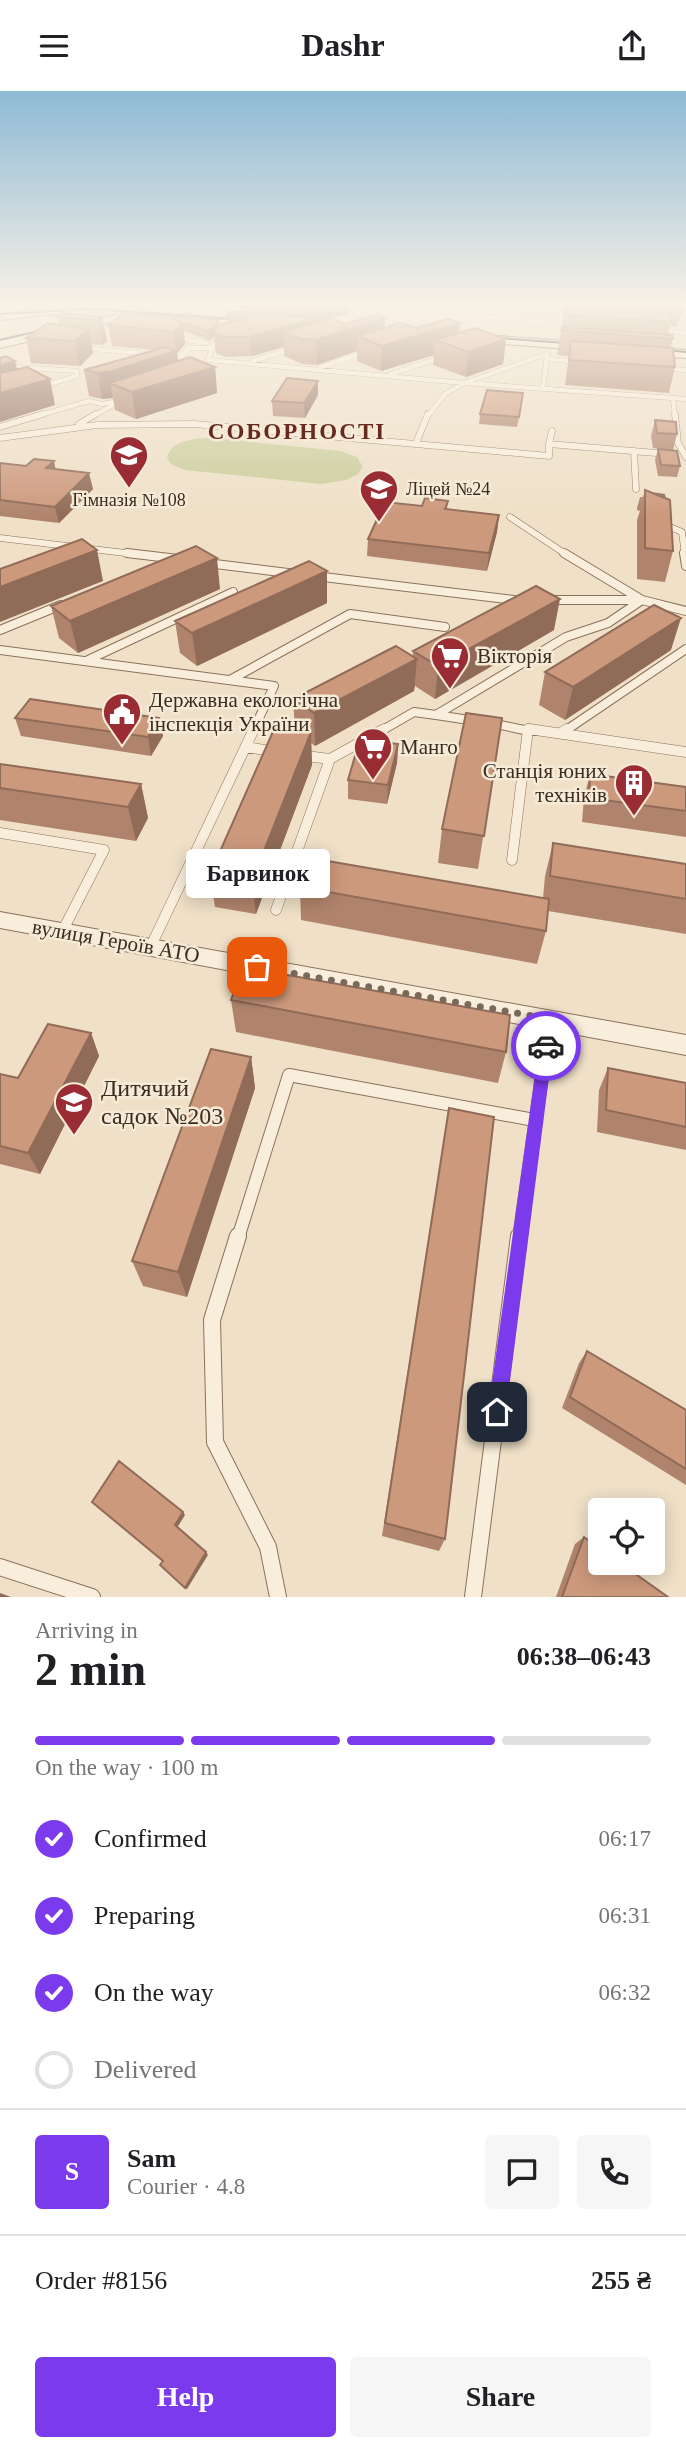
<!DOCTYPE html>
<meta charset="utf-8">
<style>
body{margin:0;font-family:"Times New Roman",serif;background:#f6f6f6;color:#202124;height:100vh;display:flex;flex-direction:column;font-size:26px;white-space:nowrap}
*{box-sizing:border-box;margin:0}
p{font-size:23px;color:#757577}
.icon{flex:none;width:38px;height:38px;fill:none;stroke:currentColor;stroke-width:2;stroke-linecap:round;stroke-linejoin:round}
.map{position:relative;height:1506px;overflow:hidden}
.drawer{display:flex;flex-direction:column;background:#fff;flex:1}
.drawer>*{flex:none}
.buttons{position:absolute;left:588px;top:1407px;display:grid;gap:14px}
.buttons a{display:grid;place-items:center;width:77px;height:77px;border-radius:7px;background:#fff;box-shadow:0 4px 18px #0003;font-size:35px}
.pin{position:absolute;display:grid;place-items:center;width:60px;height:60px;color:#fff;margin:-30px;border-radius:14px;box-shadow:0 4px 10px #0006}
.courier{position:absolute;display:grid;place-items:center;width:70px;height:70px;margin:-35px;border:5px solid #7c3aed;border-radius:50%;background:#fff;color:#222;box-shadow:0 2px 9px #0007}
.bubble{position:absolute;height:49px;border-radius:7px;background:#fff;box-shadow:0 4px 18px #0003;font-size:23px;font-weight:600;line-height:49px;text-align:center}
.headline em{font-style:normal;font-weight:600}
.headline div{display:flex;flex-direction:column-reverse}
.headline{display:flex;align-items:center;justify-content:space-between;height:119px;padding:0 35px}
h1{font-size:46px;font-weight:600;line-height:52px}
.bar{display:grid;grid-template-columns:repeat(4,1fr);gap:10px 7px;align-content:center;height:84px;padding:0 35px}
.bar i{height:9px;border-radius:5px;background:#e0e0e0}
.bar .current{background:#7c3aed}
.bar p{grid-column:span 4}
.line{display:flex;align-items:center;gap:18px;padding:0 35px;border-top:2px solid #e0e0e0}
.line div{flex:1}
.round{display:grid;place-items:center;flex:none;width:74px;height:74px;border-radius:7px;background:#f6f6f6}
ol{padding:0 35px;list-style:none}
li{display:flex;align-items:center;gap:21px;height:77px}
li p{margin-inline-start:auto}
li .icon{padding:7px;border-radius:50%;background:#7c3aed;color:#fff;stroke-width:4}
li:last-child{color:#757577}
li i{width:38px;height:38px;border:4px solid #e0e0e0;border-radius:50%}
.action{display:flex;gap:14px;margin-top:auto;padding:14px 35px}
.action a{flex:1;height:80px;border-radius:7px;background:#7c3aed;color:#fff;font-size:28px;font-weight:600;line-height:80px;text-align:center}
.action a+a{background:#f6f6f6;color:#202124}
header{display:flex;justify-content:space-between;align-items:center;height:91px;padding:0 35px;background:#fff;font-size:32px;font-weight:600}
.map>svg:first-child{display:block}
.green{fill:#cacd9b}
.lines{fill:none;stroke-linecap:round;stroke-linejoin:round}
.lane-far5-casing{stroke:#8b725c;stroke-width:5}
.lane-far4-casing{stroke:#8b725c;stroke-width:7}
.lane-far3-casing{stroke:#8b725c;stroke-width:10}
.lane-far2-casing{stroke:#8b725c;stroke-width:11}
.lane-far1-casing{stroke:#8b725c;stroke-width:14}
.lane-casing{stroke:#8b725c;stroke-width:18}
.street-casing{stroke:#8b725c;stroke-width:2}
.secondary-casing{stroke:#6c533f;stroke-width:2}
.lane-far5{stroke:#f9eedb;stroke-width:4.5}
.lane-far4{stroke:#f9eedb;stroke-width:6}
.lane-far3{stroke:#f9eedb;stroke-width:8}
.lane-far2{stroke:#f9eedb;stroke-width:10}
.lane-far1{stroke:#f9eedb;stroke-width:12}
.lane{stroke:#f9eedb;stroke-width:16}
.street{fill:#f9eedb;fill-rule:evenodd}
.secondary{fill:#f9eedb;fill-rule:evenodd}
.tram{stroke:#3b2b20;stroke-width:2}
.wall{fill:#b0846c}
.shaded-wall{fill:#906b58}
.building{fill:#cd997d;stroke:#906b58;stroke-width:2}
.route{fill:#7c3aed}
.done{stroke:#7a6a5a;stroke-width:7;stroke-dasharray:0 12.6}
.labels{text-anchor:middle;stroke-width:5;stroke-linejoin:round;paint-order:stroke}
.far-poi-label{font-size:18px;fill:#3b2b20;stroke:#f6ebd7;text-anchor:start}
.poi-label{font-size:21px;fill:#3b2b20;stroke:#f6ebd7;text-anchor:start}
.street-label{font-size:21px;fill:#3b2b20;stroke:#f6ebd7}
.far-district-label{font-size:23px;font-weight:bold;letter-spacing:2px;fill:#682a1f;stroke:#f6ebd7}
.near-poi-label{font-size:24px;fill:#3b2b20;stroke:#f6ebd7;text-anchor:start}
</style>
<header><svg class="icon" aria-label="menu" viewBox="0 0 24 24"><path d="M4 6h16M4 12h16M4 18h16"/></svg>Dashr<svg class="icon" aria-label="share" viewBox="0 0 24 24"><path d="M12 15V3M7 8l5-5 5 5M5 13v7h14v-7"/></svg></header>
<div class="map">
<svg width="686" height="1506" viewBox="0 0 686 1506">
<rect width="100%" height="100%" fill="#efe0c7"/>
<!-- green -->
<path class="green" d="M105 215H179C161 229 126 230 106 220Z
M214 347 340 360 357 366 363 376 358 383 346 389 321 393 185 379 171 373 167 367C170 348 199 347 214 347Z"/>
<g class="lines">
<!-- lane-far5 casing -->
<g class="lane-far5-casing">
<path id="lane-far5" d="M225 215 241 221V226
M464 215 467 222 472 224 533 231 574 229
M670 215 686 230
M659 239 686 242
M223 241 214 253 208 269 464 292 547 263
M174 242 187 249 206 252
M82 257 139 262
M164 267H179L190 257H212
M547 268 581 271
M253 270 296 257
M0 275 77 280V285L39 296
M321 276 366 261
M662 277 686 279
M391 283 443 266
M543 297 547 264
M673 307 686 308
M37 325 89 310 102 313 124 309
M93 325 115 313
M428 325 445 303 464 292 673 307 675 325"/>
</g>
<!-- lane-far4 casing -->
<g class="lane-far4-casing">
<path id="lane-far4" d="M675 323 678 352 686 366
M79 333 96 323
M0 336 43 323
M552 340 549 353 668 363
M0 347 97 334 194 333 549 365V353
M416 352 428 323
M634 360 636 398
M510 426 567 464
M660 432 682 441 685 464
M0 447 142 464"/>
</g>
<!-- lane-far3 casing -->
<g class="lane-far3-casing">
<path id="lane-far3" d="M127 462 178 468
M684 462 686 475
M207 472 296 483
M315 485 522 510
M548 509H642L686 520
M0 539 61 514
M0 559 274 595 253 640
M88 569 233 501
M230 589 350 523 445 536
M436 624 476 630
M491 632 529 640
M529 638 540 640
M381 640 414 621 436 624 566 546 608 532 642 509 564 462
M565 640 686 558"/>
</g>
<!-- lane-far2 casing -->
<g class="lane-far2-casing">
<path id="lane-far2" d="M529 638 686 661
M561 642 567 638
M246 656 277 661
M298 664 330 668
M0 742 104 759 62 841
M512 769 528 638
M276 819 330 668 384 638
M150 857 254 638"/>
</g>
<!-- lane-far1 casing -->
<g class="lane-far1-casing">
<path id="lane-far1" d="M238 1147 289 984 534 1029
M519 1147 550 928"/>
</g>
<!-- lane casing -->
<g class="lane-casing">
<path id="lane" d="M238 1145 212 1229 215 1351 268 1456 278 1506
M0 1476 92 1506
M473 1506 519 1145"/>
</g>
<!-- street casing -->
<g class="street-casing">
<path id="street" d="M0 821 686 944V964L0 837Z"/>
</g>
<!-- secondary casing -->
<g class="secondary-casing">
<path id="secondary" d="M177 215 262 224 268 227 262 230 204 226 178 219Z
M54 217 89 218 95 221 89 224 54 223 0 229V223Z
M121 223 127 226 125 228 0 257V249Z
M471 243 593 252 599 256 593 260 467 250V244Z
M638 256 686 259V267L634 263 632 260Z"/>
</g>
<!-- lane-far5 -->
<use href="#lane-far5" class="lane-far5"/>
<!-- lane-far4 -->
<use href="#lane-far4" class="lane-far4"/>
<!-- lane-far3 -->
<use href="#lane-far3" class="lane-far3"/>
<!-- lane-far2 -->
<use href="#lane-far2" class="lane-far2"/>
<!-- lane-far1 -->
<use href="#lane-far1" class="lane-far1"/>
<!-- lane -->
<use href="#lane" class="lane"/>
<!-- street -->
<use href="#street" class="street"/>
<!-- secondary -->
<use href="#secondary" class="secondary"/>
<!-- tram -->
<path class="tram" d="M0 223 93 218 248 229
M485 246 579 253
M0 249 55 236
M656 258 686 261"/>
</g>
<!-- wall -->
<path class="wall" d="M238 215H349V222L316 231 345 233 385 236 416 237 460 232 459 242 506 248 503 273 466 286 433 274 434 264 381 280 357 270V260L317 274 302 273 284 265V256L252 265 225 266 216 262 214 245 210 250 184 240 185 253 177 262 178 270 215 276 217 302 136 328 115 319 113 307 102 308 89 305 84 279 154 259 112 255 108 234 123 223 219 234 228 232 227 223 256 222Z
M565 218H682L677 236 670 235 668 243 673 248 670 257 675 276 669 302 565 294 569 265 557 264Z
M57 226H102L107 250 102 254 91 253 93 262 80 275 31 272 26 247 59 234Z
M318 290V304L305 327 273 325 272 310Z
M522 312 517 336 479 333 480 323Z
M655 329 677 343 673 359 653 357 651 345Z
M658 358 680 375 677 386 658 385 655 369Z
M54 370 55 378 93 398 59 432 0 425V372L26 375Z
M645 399 673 460 665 491 637 488V429L640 420 637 419V417L640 406H643Z
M448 410 447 418 499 424 497 441 487 480 367 465 368 448 422 415Z
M327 480V512L197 575 180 562 175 530Z
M220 498 78 562 59 547 51 515Z
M554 539 435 608 415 595 414 600 315 655 311 652 312 674 256 823 215 816 210 783 295 639 293 608 413 565V560Z
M671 559 565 629 539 614 545 581Z
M15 627H159L163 645 151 665 21 645Z
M502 627 478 778 438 772 442 738Z
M398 653 397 672 387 713 348 708V689Z
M0 673 141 693 148 727 136 750 0 729Z
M590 683 686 696V746L582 731 584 707Z
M553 752 686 773V843L548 820 546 840 537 873 301 829 300 796 543 807 545 785Z
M231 909 506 961 498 992 236 941Z
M91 942 99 965 40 1083 0 1073V983L18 987Z
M251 966 255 997 187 1206 143 1195 132 1170Z
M608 977 686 992V1059L597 1041 599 999Z
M444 1046 445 1448 439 1460 382 1445Z
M587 1260 686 1319V1394L562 1317 579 1272Z
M584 1446 668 1506H556L575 1453Z"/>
<!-- shaded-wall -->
<path class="shaded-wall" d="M316 215H349V222L316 231Z
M245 222 246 241 228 242 227 223Z
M102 226 107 250 102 254 98 229Z
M315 227V246L283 241 284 256 252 265 250 246Z
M385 227 384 251 357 245V260L317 274 316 249Z
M219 229 220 238 214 242V245L210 250 209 241Z
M460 232 458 256 435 249 434 264 381 280 382 255Z
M183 233 185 253 177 262 180 286 215 276 217 302 136 328 132 301 110 292 113 307 102 308 98 282 176 260 174 241Z
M89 238 93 262 80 275 75 250Z
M506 248 503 273 466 286 469 261Z
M15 270 21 295 0 301V274Z
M50 288 55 314 0 331V302Z
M318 290V304L305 327 304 312Z
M54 370 57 386 46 377Z
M89 382 93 398 59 432 55 416Z
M499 424 497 441 487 480 489 462Z
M97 459 103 490 0 531V496Z
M217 467 220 498 78 562 70 530Z
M327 480V512L197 575 192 542Z
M560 508 554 539 435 608 438 575Z
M681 527 671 559 565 629 573 596Z
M417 568 414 600 315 655 314 622Z
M159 627 163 645 151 665 148 646Z
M311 641 312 674 256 823 252 790Z
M398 653 397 672 387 713 388 694Z
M141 693 148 727 136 750 128 716Z
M91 942 99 965 40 1083 28 1062Z
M251 966 255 997 187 1206 178 1181Z
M183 1421 185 1424 177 1437 175 1434Z
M206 1461 208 1464 187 1498 185 1497Z
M0 1502 11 1506H0Z"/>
<!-- building -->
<path class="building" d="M572 215H615L670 221 671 231 564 224 565 218Z
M615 215H679L682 218 680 224 670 223V221Z
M230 220 315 227 250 246H224L214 242 218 234 247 228 245 222 227 223Z
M62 222 102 226 98 229 57 226Z
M123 223 170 226 183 233 174 241 108 234Z
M138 223 219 229 209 241 170 226 137 224Z
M376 224 385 227 316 249 301 248 283 241 330 227 345 233Z
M448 228 460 232 382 255 357 245 400 232 416 237Z
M48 232 89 238 75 250 26 247Z
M562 236 672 244 673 248 561 239Z
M475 237 506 248 469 261 435 249Z
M571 250 673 257 675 276 569 269Z
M166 256 176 260 112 280 98 282 84 279Z
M6 265 15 270 0 274V267Z
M190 266 215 276 132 301 110 292Z
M27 276 50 288 0 302V282Z
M287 287 318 290 304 312 272 310Z
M487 299 523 302 519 326 480 323Z
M655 329 676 331 677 343 657 342Z
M658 358 677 360 680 375 661 374Z
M34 368 54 370 46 377 89 382 55 416 0 409V372L26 375Z
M645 399 670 409 673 460 645 457Z
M652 402 664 404 665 407Z
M425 407 448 410 445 418 499 424 489 462 368 448 385 411 422 415Z
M82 448 97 459 0 496V478Z
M196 455 217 467 70 530 51 515Z
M309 470 327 480 192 542 175 530Z
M536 495 560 508 438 575 413 560Z
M654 514 681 527 573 596 545 581Z
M396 555 417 568 314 622 293 608Z
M30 608 159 627 148 646 15 627Z
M466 622 502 627 484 745 442 738Z
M275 636 311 641 252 790 210 783Z
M360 648 398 653 388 694 348 689Z
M0 673 141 693 128 716 0 697Z
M590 683 686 696V720L589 707Z
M553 752 686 773V808L550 785Z
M310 767 549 808 546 840 300 796Z
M243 876 510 924 506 961 231 909Z
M48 933 91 942 28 1062 0 1055V983L18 987Z
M211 958 251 966 178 1181 132 1170Z
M608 977 686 992V1036L606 1019Z
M449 1017 494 1026 445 1448 385 1432Z
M587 1260 686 1319V1378L570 1306Z
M119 1370 183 1421 175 1434 206 1461 185 1497 160 1474 163 1470 92 1411Z
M584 1446 600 1458V1472H620L668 1506H562Z"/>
<!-- sky -->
<linearGradient id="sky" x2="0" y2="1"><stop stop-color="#8ebad5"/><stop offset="0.5" stop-color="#f8f1e6"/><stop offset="1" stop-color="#f8f1e6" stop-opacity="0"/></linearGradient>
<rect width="686" height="426" fill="url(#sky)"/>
<!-- route -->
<path class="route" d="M546 949 553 955 506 1321 503 1327 497 1330 490 1327 488 1321 539 955Z"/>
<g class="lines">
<!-- done -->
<path class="done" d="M257 876 550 928 546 955"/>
</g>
<!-- icons -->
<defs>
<g id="school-pin" transform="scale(2.0125)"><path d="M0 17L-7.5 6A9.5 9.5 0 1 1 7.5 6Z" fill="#9a2c34" stroke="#f6ebd7"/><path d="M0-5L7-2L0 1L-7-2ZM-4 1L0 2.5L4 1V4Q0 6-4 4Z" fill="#fff"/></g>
<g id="supermarket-pin" transform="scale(2.0125)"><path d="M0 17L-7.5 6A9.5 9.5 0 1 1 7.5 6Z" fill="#9a2c34" stroke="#f6ebd7"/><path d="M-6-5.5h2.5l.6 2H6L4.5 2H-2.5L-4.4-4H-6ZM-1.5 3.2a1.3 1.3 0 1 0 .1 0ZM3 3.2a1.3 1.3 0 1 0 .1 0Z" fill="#fff"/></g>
<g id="civic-pin" transform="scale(2.0125)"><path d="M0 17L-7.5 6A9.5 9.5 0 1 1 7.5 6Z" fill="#9a2c34" stroke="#f6ebd7"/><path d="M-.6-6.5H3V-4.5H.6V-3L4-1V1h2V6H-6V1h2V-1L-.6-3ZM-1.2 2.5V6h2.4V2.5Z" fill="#fff"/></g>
<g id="building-pin" transform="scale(2.0125)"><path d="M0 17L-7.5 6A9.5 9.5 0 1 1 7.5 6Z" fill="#9a2c34" stroke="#f6ebd7"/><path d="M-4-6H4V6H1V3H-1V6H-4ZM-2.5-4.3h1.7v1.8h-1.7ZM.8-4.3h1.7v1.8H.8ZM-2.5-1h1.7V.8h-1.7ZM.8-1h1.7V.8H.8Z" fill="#fff"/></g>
</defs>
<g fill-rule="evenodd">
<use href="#school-pin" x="129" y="364"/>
<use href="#school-pin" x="379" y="398"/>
<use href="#supermarket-pin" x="450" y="565"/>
<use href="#civic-pin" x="122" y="621"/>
<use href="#supermarket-pin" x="373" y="656"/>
<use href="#building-pin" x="634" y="692"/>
<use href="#school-pin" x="74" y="1011"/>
</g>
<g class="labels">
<!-- far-poi labels -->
<g class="far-poi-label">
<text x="406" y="404">Ліцей №24</text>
<text x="129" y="415" text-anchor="middle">Гімназія №108</text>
</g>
<!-- poi labels -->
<g class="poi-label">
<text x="477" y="572">Вікторія</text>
<text x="149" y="616">Державна екологічна<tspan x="149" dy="24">інспекція України</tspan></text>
<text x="400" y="663">Манго</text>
<text x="607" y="687" text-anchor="end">Станція юних<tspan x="607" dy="24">техніків</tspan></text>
</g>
<!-- street labels -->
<g class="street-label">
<text transform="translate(116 850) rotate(10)" y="7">вулиця Героїв АТО</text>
</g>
<!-- far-district labels -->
<g class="far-district-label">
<text x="297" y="348">СОБОРНОСТІ</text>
</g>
<!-- near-poi labels -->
<g class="near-poi-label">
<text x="101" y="1005">Дитячий<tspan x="101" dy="28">садок №203</tspan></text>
</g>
</g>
</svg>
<div class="buttons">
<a><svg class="icon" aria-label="locate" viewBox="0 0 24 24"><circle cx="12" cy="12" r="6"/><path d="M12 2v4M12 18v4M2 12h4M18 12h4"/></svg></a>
</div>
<div class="pin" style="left:257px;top:876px;background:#ea580c"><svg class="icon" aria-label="bag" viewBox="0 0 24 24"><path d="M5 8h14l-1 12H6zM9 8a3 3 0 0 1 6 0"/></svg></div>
<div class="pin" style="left:497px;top:1321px;background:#1f2937"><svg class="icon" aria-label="home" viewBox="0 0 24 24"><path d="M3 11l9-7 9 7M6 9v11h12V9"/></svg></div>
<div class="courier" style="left:546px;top:955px"><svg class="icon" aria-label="car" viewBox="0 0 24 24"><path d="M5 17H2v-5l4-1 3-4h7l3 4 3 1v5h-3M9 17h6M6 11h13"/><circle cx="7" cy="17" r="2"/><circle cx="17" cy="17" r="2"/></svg></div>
<div class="bubble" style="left:186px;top:758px;width:144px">Барвинок</div>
</div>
<section class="drawer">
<div class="headline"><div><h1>2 min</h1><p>Arriving in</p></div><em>06:38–06:43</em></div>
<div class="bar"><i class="current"></i><i class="current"></i><i class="current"></i><i></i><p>On the way · 100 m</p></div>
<ol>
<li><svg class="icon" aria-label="check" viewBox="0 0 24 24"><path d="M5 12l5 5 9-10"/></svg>Confirmed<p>06:17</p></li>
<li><svg class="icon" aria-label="check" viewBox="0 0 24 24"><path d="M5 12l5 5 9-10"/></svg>Preparing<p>06:31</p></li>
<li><svg class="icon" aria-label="check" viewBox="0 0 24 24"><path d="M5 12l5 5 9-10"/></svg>On the way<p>06:32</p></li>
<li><i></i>Delivered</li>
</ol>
<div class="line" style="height:126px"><b class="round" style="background:#7c3aed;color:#fff">S</b><div><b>Sam</b><p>Courier · 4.8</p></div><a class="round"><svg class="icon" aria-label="chat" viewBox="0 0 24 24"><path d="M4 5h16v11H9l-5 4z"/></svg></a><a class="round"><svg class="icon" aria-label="phone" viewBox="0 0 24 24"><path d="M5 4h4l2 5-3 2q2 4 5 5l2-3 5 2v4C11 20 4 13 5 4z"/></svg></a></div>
<div class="line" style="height:91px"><div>Order #8156</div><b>255 ₴</b></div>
<div class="action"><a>Help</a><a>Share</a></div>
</section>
